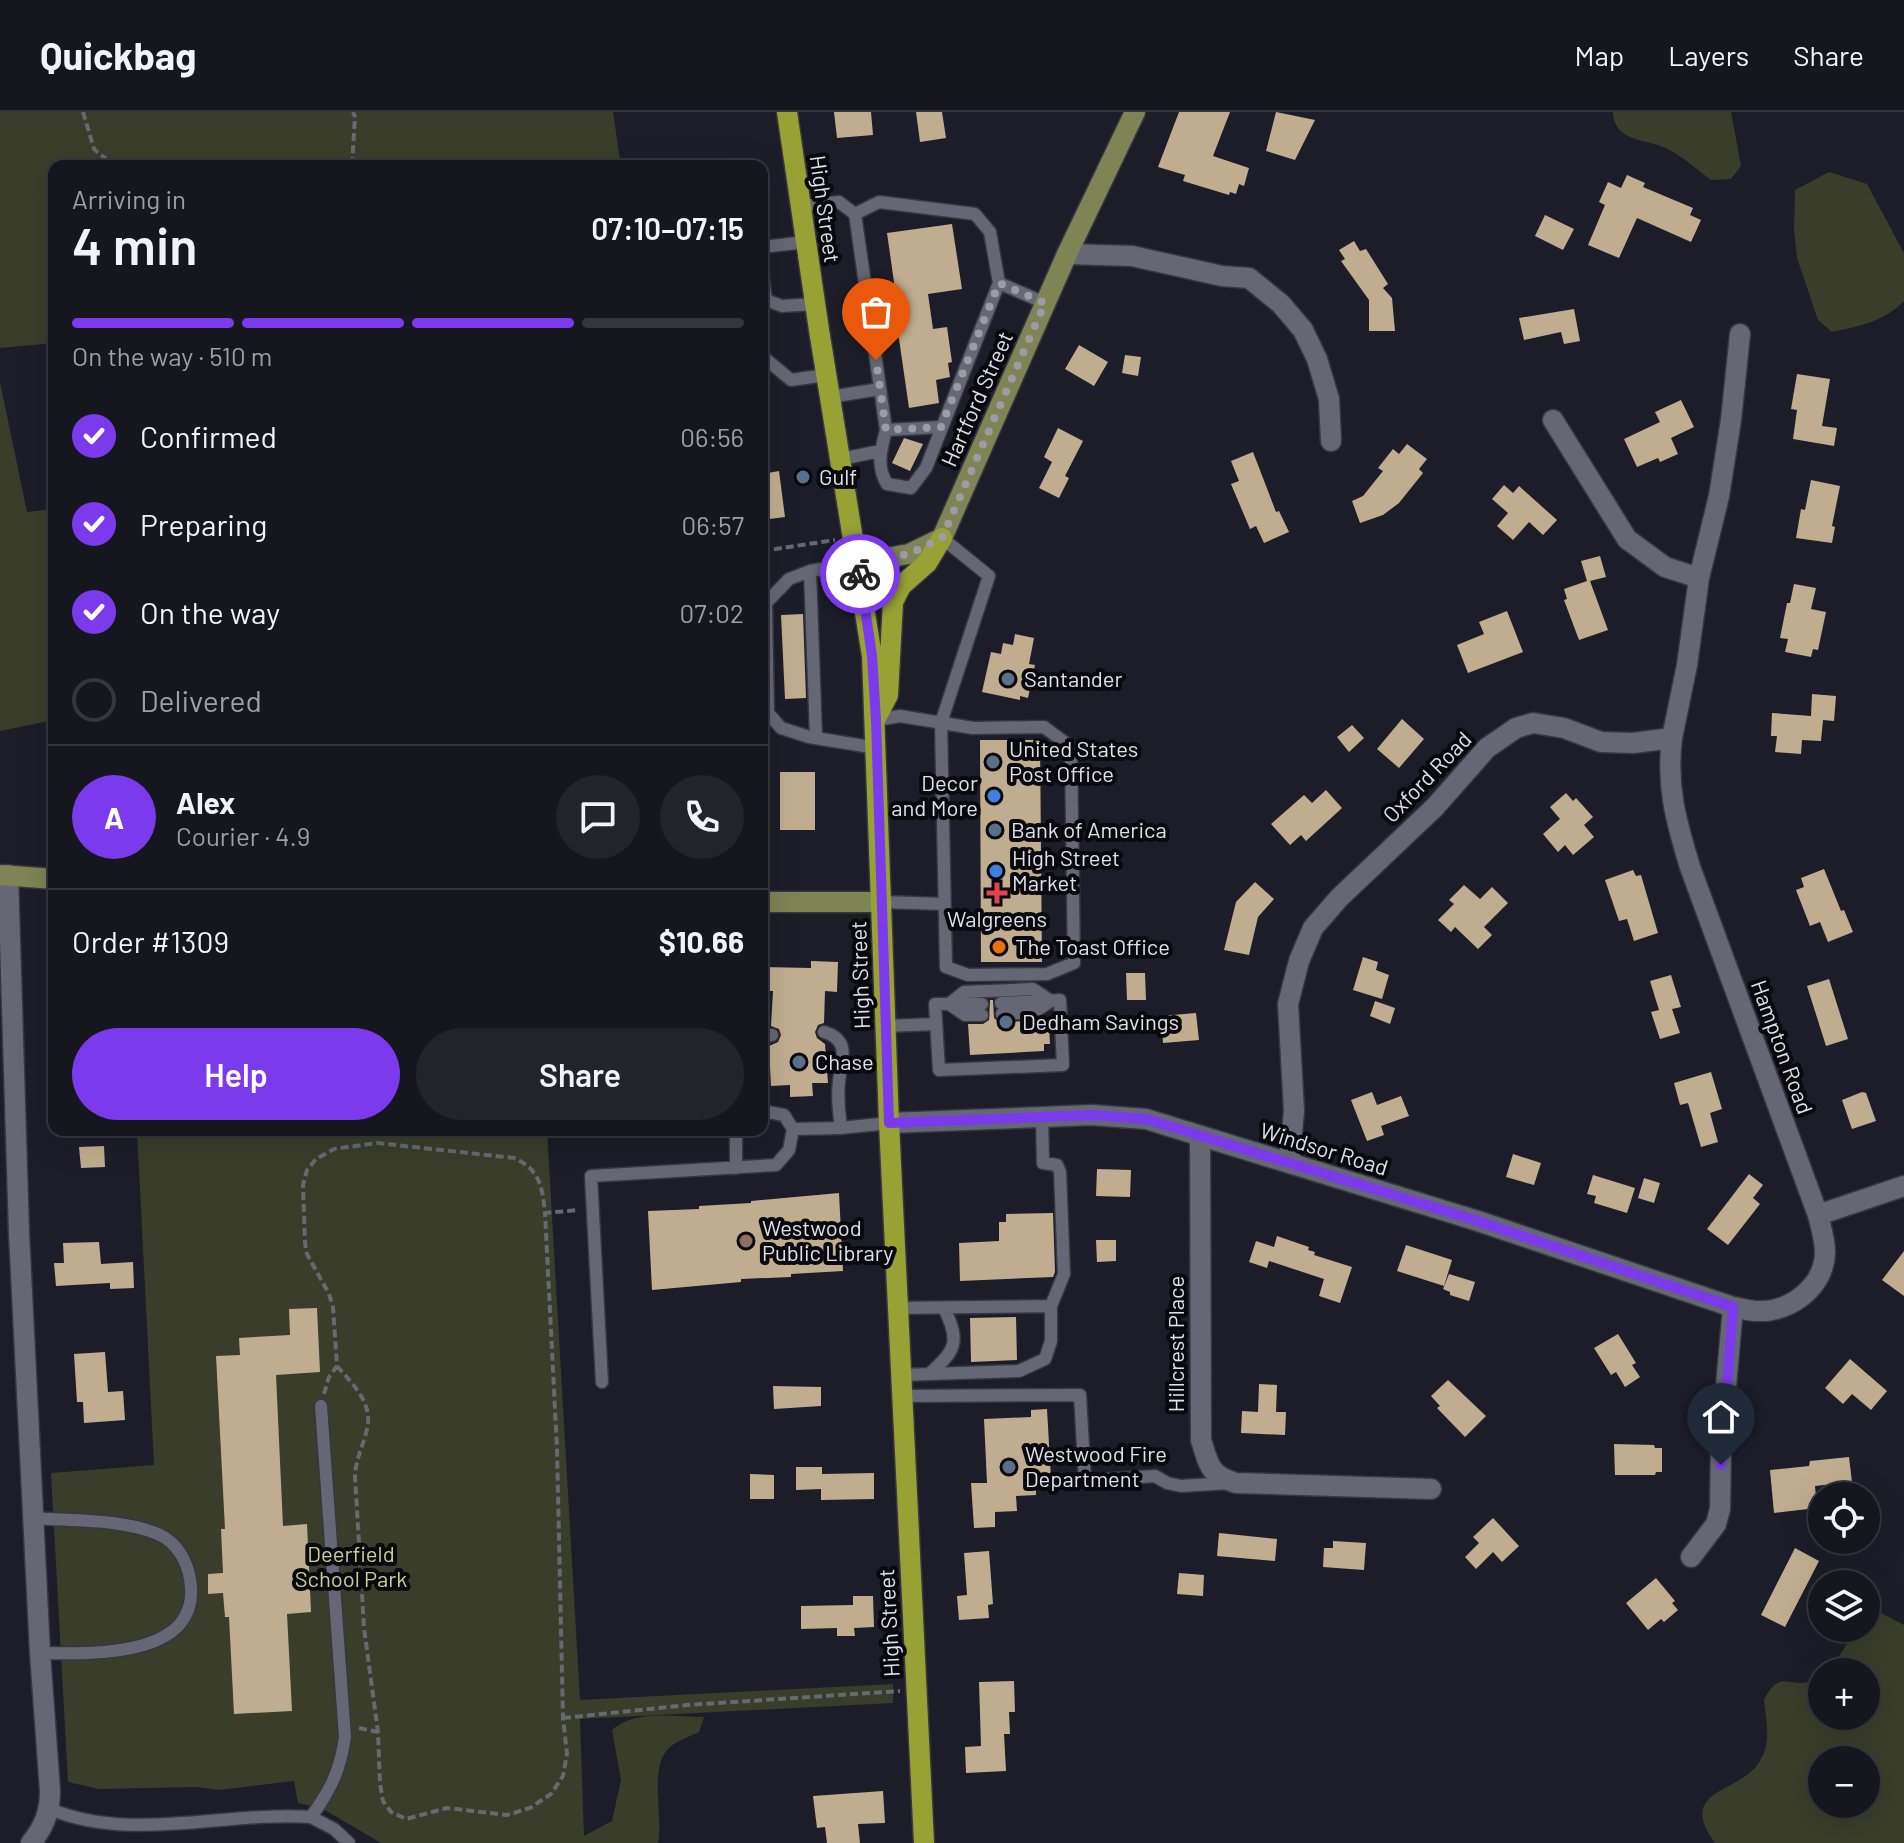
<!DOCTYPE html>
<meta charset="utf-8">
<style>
body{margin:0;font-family:Barlow,sans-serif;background:#23232c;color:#f1f3f6;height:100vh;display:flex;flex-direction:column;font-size:30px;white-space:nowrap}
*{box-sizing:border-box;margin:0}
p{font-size:26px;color:#9e9fa4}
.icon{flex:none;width:44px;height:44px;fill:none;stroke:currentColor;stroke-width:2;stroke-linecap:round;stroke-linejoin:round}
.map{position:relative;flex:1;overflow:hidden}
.side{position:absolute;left:48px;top:48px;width:720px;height:976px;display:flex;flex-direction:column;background:#16161f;border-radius:16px;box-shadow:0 8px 32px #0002,0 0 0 2px #35353d}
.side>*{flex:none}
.fabs{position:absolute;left:1808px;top:1370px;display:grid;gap:16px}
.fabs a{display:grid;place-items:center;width:72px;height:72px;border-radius:50%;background:#16161f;box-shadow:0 8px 32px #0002,0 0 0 2px #35353d;font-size:40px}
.pin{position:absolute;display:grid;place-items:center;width:68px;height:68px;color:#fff;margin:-82px -34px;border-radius:50% 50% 50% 0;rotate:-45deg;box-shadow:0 0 8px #0007}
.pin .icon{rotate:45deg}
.courier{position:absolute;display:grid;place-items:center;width:80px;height:80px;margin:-40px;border:6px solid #7c3aed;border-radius:50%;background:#fff;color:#222;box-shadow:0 2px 10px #0007}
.headline em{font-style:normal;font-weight:600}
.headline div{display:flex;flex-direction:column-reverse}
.headline{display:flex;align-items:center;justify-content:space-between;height:136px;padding:0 24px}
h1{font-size:52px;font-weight:600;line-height:60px}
.bar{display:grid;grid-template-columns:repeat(4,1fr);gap:12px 8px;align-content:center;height:96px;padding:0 24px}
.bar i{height:10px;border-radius:6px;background:#35353d}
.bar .current{background:#7c3aed}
.bar p{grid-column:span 4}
.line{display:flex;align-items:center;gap:20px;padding:0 24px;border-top:2px solid #35353d}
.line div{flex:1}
.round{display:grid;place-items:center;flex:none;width:84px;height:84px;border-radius:42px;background:#23232c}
ol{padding:0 24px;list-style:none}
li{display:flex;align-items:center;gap:24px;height:88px}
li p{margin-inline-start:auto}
li .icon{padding:8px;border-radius:50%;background:#7c3aed;color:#fff;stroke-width:4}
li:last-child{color:#9e9fa4}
li i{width:44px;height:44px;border:4px solid #35353d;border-radius:50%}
.cta{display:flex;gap:16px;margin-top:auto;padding:16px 24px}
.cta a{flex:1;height:92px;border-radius:48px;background:#7c3aed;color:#fff;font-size:32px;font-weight:600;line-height:92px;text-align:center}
.cta a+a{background:#23232c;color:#f1f3f6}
header{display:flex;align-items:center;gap:48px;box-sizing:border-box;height:112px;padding:0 40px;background:#16161f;border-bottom:2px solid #35353d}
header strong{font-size:38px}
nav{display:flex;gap:44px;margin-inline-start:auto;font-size:28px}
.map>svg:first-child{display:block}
.green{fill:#3a3d2a;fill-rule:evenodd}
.building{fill:#c0ad8f}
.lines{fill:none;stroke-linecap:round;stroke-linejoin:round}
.lane-casing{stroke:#373741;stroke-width:15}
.street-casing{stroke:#373741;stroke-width:23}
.secondary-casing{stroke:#373741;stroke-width:23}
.primary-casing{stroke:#373741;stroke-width:23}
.path{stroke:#676872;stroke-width:4;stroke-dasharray:8 4;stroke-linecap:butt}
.lane{stroke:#666775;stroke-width:12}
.street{stroke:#666775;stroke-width:20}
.secondary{stroke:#7f8455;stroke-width:20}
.primary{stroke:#98a134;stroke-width:20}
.done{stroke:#9c9ca6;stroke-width:8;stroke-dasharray:0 14.4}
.route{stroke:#7c3aed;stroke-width:10}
.service-dot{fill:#5c6f8a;stroke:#08080d;stroke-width:3}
.shop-dot{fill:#3f7fe0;stroke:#08080d;stroke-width:3}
.health-dot{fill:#e0444e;stroke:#08080d;stroke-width:3}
.food-dot{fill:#e8710a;stroke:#08080d;stroke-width:3}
.education-dot{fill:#8d6e63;stroke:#08080d;stroke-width:3}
.labels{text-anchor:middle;stroke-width:8;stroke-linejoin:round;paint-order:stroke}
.street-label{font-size:22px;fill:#e0e1e9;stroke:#08080d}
.poi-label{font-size:22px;fill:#e0e1e9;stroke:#08080d;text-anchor:start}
.park-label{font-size:22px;fill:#c6d097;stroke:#08080d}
</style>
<header>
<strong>Quickbag</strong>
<nav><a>Map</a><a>Layers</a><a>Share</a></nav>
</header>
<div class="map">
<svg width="1904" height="1731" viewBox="0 0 1904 1731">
<rect width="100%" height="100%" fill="#1d1d29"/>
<!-- green -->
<path class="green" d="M0 0H613L621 54H54V231L0 236Z
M1613 0H1731L1741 54 1731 67 1711 68C1698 58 1684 46 1670 38 1649 26 1614 32 1613 0Z
M1829 60 1867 72 1904 141V189C1886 209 1857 215 1832 220L1818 208 1797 146 1794 118 1795 78Z
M0 270 27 400 54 397V608L0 619Z
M137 1018H547L580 1588 893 1572V1591L580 1607 584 1724 612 1709 621 1668 612 1618C635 1597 676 1605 704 1605L699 1620C691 1624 679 1628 671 1634 647 1654 664 1703 658 1731H381L323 1697 298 1691 294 1669 218 1678 198 1675 99 1677 68 1670 51 1361 154 1353Z
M1873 1502H1883L1904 1513V1731H1715C1675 1676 1741 1682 1760 1649 1772 1630 1766 1609 1764 1588 1778 1558 1789 1575 1809 1570 1814 1569 1818 1566 1822 1564V1604H1866V1560H1828L1858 1516H1866V1508ZM1822 1648H1866V1692H1822Z"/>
<!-- building -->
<path class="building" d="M834 0H871L873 23 837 26Z
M916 0H942L946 26 920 30Z
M1179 0H1230L1213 44 1249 56 1244 74 1239 72 1236 82 1230 80 1229 83 1183 69 1185 63 1158 55Z
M1276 0 1315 8 1295 48 1266 39Z
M1627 63 1645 71 1643 75 1693 96 1690 103 1701 108 1691 130 1637 106 1619 146 1588 133 1605 93 1599 90 1608 70 1621 76Z
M1545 103 1574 117 1563 138 1535 124Z
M952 112 962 177 928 182 933 217 947 215 952 250 948 251 950 265 936 268 939 291 909 296 898 220 901 219 887 121Z
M1354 129 1360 139 1366 137 1388 172 1383 176 1392 186 1395 219H1369V188L1341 149 1345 147 1339 138Z
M1574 197 1580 229 1564 232 1561 220 1524 228 1519 206Z
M1079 233 1108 250 1094 274 1065 257Z
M1125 243 1141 245 1138 264 1122 261Z
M1797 262 1830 267 1822 314 1837 316 1834 334 1793 327 1797 298 1791 297Z
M1681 288 1694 315 1671 326 1678 342 1660 350 1658 346 1637 355 1624 327 1660 310 1655 300Z
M1058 316 1083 329 1065 364 1069 366 1059 386 1039 376 1052 350 1044 345Z
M904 326 923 332 910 359 892 351Z
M1407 332 1427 347 1419 357 1423 361 1399 391 1383 403 1360 411 1352 389 1363 384 1383 359 1378 356 1393 337 1399 342Z
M1253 340 1276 400 1279 399 1289 420 1264 431 1256 414 1250 417 1231 372 1239 369 1231 349Z
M779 359 785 405 762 408V362Z
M1811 368 1840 374 1832 414 1835 415 1832 431 1796 426 1801 397 1805 398Z
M1504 373 1513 381 1519 374 1557 408 1543 423 1529 410 1513 428 1497 414 1508 401 1492 387Z
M1600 444 1606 465 1590 469 1608 518 1579 528 1564 488 1567 487 1564 477 1587 469 1581 449Z
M1794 472 1816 476 1811 497 1826 500 1818 538 1813 537 1811 545 1785 540 1788 527 1780 526 1787 491H1790Z
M1507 499 1523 540 1468 561 1457 533 1484 522 1479 510Z
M803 502 806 586 785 587 781 503Z
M1015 522 1034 526 1029 552 1035 553 1028 586 1020 584V588L982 580 991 540 1001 542 1003 531 1013 533Z
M1812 582 1836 584 1834 609 1823 608 1821 629 1802 628 1801 642 1775 640 1777 624H1771L1772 601 1811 604Z
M1402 607 1424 627 1399 656 1377 637Z
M1352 613 1364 626 1349 640 1337 625Z
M980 628H1040L1042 850H981Z
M780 660H815V718H780Z
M1326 678 1342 696 1306 729 1301 723 1290 733 1271 712 1304 683 1312 691Z
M1566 681 1573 689 1576 686 1593 705 1584 713 1594 725 1573 743 1565 733 1558 740 1543 722 1560 707 1550 695Z
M1824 757 1841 799 1844 798 1853 820 1828 830 1820 810 1810 814 1796 778 1804 775 1801 766Z
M1633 758 1636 764 1641 763 1658 821 1634 829 1627 807 1619 809 1605 768Z
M1255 770 1274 787 1258 805 1249 843 1224 838 1236 790Z
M1464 773 1480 787 1492 775 1508 791 1484 815 1492 823 1478 837 1455 815 1451 820 1438 808 1454 792 1449 788Z
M1363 845 1378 850 1376 858 1389 863 1382 887 1353 878Z
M811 849 838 850 837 880 825 879 824 911 818 913 815 920 817 926 825 932 828 971H812L813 984 790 985V973L771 974 769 934 778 930 781 923 779 917 771 914 773 879H762V855L811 856Z
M1126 861H1145L1146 888H1127Z
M1671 863 1681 895 1672 897 1680 921 1660 927 1651 900 1659 898 1650 869Z
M1829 867 1848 927 1826 934 1807 874Z
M990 888H993L994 906 999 910 1035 909 1043 905V913L1049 912 1050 932H1044V939L970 943 968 912H983L989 908Z
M1375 889 1395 896 1390 912 1370 904Z
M1196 901 1199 928 1163 931 1161 904Z
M1711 960 1722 997 1710 1001 1718 1030 1701 1035 1688 991 1680 993 1674 971Z
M1372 980 1377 993 1401 984 1409 1004 1381 1014 1384 1023 1367 1029 1351 988Z
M1862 980 1866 981 1876 1009 1852 1017 1842 988Z
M104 1034 105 1055 81 1056 79 1035Z
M1513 1042 1541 1051 1534 1073 1506 1065Z
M1097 1057 1131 1058 1130 1085 1096 1084Z
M1749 1062 1763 1073 1753 1086 1760 1092 1728 1133 1707 1117Z
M1593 1063 1635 1076 1627 1101 1594 1091 1596 1084 1587 1082Z
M1644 1066 1660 1071 1654 1091 1638 1086Z
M839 1081 843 1159 791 1162V1165L741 1167V1170L652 1178 648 1099 699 1097V1094L751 1091V1089Z
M1053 1101 1055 1160 1053 1165 960 1169 959 1131 999 1129V1110H1006V1102Z
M1277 1124 1309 1135 1308 1138 1315 1140 1314 1143 1352 1155 1340 1191 1319 1184 1324 1167 1269 1149 1267 1156 1249 1150 1256 1129 1274 1135Z
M1096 1128H1116V1149L1097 1150Z
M99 1130 101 1152 133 1150 134 1176 110 1177V1171L56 1174 54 1151H64L63 1131Z
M1406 1133 1452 1148 1444 1174 1397 1159Z
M1904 1139V1184L1882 1168Z
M1449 1162 1475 1170 1469 1189 1450 1183V1180L1443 1177Z
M317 1196 320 1260 276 1263 283 1414 307 1412 311 1500 287 1502 292 1599 234 1602 229 1505H225L223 1481 208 1482V1462L223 1461 221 1417H225L216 1244 240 1243 239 1226 290 1223 289 1197Z
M1016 1205 1017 1248 971 1250 970 1206Z
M1618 1222 1636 1251 1632 1253 1640 1265 1625 1275 1616 1260 1611 1263 1594 1236Z
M105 1240 108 1280 123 1279 125 1308 84 1311 83 1290H77L74 1242Z
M1850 1247 1887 1279 1871 1298 1852 1282 1843 1292 1825 1276Z
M1448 1268 1486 1304 1465 1325 1437 1296 1440 1294 1431 1284Z
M1259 1272 1277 1273 1276 1300H1286L1285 1323 1241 1321 1242 1299 1258 1300Z
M773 1274 821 1275V1294L774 1297Z
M1047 1297 1051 1367 1036 1368V1383L1016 1384 1017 1399 995 1400V1415L974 1416 971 1371H987L984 1307 1031 1305V1298Z
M1614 1332 1654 1333 1655 1336H1662V1360H1656L1655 1363H1615Z
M1849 1345 1852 1370 1815 1374 1817 1396 1774 1401 1770 1358 1809 1354 1810 1349Z
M796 1355H822V1362L874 1361V1387L821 1388V1377L796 1378Z
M750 1362 774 1363V1387H750Z
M1493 1406 1519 1434 1502 1450 1493 1440 1476 1457 1465 1445 1479 1431 1473 1425Z
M1219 1421 1277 1427 1275 1449 1217 1444Z
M1333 1429 1366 1431 1364 1458 1323 1455 1324 1436H1333Z
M1795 1436 1819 1449 1785 1515 1761 1503Z
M989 1439 993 1492 988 1493 989 1506 959 1508 957 1484 967 1483 964 1441Z
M1179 1461 1204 1463 1203 1484 1177 1482Z
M1656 1466 1675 1489 1672 1491 1678 1498 1664 1510 1661 1507 1648 1518 1626 1491Z
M853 1484H873L874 1515 854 1516 855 1524H837V1516L801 1517V1494L853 1493Z
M1014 1569 1015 1600H1009L1010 1622H1004L1006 1659 966 1661 965 1635 981 1634 979 1570Z
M883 1679 885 1711 858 1712 860 1731H827L825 1715 817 1716 813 1684Z"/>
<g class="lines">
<!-- lane casing -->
<g class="lane-casing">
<path id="lane" d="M879 90 975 102 990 120 999 171 926 356 911 376 887 372C876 354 881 338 886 318L855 102Z
M801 94 839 90 855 102
M762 135 806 130
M762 160 766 188 782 194 815 192
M999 171 1045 191
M762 244 791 268 826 263
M830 285 880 277
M886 318 941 315
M841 347 880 339
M858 451 810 459 789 467 766 491 768 601 781 616 809 625 877 636
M810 459 816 625
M876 608 900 604 973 616 1044 615 1071 635 1074 851 1047 862 968 863 946 855 941 611 989 464 942 426
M882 790 944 792
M1001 891 1048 889
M949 892 964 880 1033 877 1051 889 1060 888 1063 953 939 958 935 892H982
M949 892 965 903H982
M1002 902 1034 900 1051 889
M886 914 936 912
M824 920C852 928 841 950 839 969 837 985 839 1000 841 1016
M762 924 772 923
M793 1017 841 1016 889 1011
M736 1056V1018
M898 1196 1051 1194
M929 1262C957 1238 960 1229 944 1196
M901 1263 1019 1259 1045 1247 1051 1229V1194L1064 1162 1060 1060 1057 1053 1043 1051 1042 1005
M602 1270 591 1064 776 1053 789 1038 793 1017 784 1003 762 999
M902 1284 1080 1283 1085 1369 1155 1364 1167 1371 1181 1374 1229 1371
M34 1406C72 1409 126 1407 160 1423 177 1431 187 1449 190 1467 204 1546 92 1542 40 1541
M50 1697C131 1731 226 1699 311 1705 331 1677 340 1659 345 1625L321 1294
M311 1705 334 1717 349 1731"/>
</g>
<!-- street casing -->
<g class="street-casing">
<path id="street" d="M1067 142 1132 144 1222 164 1249 166 1281 192 1303 218 1317 247 1329 287 1331 329
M1553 308 1627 427 1665 455 1699 466
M8 763 19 1121 40 1541 50 1679C50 1700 44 1715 31 1731
M889 1011 1092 1003 1146 1007 1478 1109 1733 1195C1740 1196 1749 1199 1757 1199 1790 1201 1825 1174 1825 1140 1825 1128 1821 1115 1818 1103L1690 755C1676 709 1666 674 1672 626
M1200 1024 1201 1328C1209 1353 1209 1363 1236 1371L1431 1377
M1289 1051 1294 999 1288 892 1299 849 1313 816 1339 786 1435 695 1487 636 1516 616 1533 611 1564 616 1601 630 1633 631 1672 626 1687 553 1699 466 1719 384 1731 308 1740 222
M1818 1103 1904 1074
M1691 1445 1716 1412 1720 1397 1721 1331 1733 1195"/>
</g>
<!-- secondary casing -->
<g class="secondary-casing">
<path id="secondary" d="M858 451 909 442 942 426 1067 142 1135 0
M0 763 54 767
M762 790H882"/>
</g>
<!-- primary casing -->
<g class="primary-casing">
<path id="primary" d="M787 0 819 218 872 544 889 1011 924 1731
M877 604 888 583 893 490 901 474 927 451 942 426"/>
</g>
<!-- path -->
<path class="path" d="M83 0 94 37 114 54
M352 53 355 5 353 0
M289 54H352
M762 439 835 428
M337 1254C354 1274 375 1292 366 1321 362 1336 356 1347 355 1364L364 1516 378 1620 380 1672 383 1689 391 1700 406 1707 447 1696 507 1703 530 1696 551 1682 563 1664 567 1642 563 1606 557 1337 545 1101
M324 1282 329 1265 337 1254 333 1195 329 1182 307 1142 305 1131 303 1073 307 1058 316 1047 334 1037 377 1031 514 1046C540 1058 542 1074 545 1101L579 1098
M563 1606 688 1593 900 1579
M359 1616 378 1620"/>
<!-- lane -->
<use href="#lane" class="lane"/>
<!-- street -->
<use href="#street" class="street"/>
<!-- secondary -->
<use href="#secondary" class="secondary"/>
<!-- primary -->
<use href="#primary" class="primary"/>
</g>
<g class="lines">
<!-- done -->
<path class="done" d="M860 462 858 451 909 442 942 426 1045 191 999 171 941 315 886 318 876 248"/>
<!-- route -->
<path class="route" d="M860 462 872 544 876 608 889 1011 1092 1003 1146 1007 1478 1109 1733 1195 1721 1353"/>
</g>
<!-- markers -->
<g class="service-dot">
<circle cx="803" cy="365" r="8"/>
<circle cx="1008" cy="567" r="8"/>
<circle cx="993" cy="650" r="8"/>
<circle cx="995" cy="718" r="8"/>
<circle cx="1006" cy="910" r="8"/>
<circle cx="799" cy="950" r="8"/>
<circle cx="1009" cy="1355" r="8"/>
</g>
<g class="shop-dot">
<circle cx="994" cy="684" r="8"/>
<circle cx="996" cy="759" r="8"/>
</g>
<path class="health-dot" d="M993 769h8v8h8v8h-8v8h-8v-8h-8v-8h8z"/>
<circle class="food-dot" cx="999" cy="835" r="8"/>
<circle class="education-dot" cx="746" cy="1129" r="8"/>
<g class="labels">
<!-- street labels -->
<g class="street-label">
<text transform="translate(825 97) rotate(82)" y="8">High Street</text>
<text transform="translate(977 287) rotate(-66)" y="8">Hartford Street</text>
<text transform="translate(1427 665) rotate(-46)" y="8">Oxford Road</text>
<text transform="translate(860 863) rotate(-92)" y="8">High Street</text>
<text transform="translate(1782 935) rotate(70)" y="8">Hampton Road</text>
<text transform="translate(1324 1037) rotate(17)" y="8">Windsor Road</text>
<text transform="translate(1176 1232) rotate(-90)" y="8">Hillcrest Place</text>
<text transform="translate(889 1511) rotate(-93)" y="8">High Street</text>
</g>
<!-- poi labels -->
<g class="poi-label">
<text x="819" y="373">Gulf</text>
<text x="1024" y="575">Santander</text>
<text x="1009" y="645">United States<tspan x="1009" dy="25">Post Office</tspan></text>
<text x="978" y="679" text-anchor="end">Decor<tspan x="978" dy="25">and More</tspan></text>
<text x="1011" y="726">Bank of America</text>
<text x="1012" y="754">High Street<tspan x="1012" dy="25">Market</tspan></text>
<text x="997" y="815" text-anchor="middle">Walgreens</text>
<text x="1015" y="843">The Toast Office</text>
<text x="1022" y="918">Dedham Savings</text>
<text x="815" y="958">Chase</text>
<text x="762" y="1124">Westwood<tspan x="762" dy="25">Public Library</tspan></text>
<text x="1025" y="1350">Westwood Fire<tspan x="1025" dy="25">Department</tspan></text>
</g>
<!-- park labels -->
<g class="park-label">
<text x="351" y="1450">Deerfield<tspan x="351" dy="25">School Park</tspan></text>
</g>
</g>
</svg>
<div class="fabs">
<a><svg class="icon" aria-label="locate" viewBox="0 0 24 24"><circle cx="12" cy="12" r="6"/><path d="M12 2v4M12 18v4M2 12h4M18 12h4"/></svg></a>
<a><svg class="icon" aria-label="layers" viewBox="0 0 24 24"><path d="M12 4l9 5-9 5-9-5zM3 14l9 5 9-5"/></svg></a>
<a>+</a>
<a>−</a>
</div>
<div class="pin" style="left:876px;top:248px;background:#ea580c"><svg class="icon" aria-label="bag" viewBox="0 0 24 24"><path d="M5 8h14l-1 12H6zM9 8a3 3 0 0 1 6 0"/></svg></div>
<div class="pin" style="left:1721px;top:1353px;background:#1f2937"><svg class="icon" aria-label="home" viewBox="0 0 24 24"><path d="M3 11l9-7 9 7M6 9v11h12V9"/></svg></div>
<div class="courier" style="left:860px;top:462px"><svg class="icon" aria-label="bike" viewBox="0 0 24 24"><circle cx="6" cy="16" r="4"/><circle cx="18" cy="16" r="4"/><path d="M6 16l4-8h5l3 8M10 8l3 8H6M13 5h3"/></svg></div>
<section class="side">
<div class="headline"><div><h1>4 min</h1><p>Arriving in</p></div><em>07:10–07:15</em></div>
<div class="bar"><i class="current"></i><i class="current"></i><i class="current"></i><i></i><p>On the way · 510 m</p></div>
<ol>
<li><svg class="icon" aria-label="check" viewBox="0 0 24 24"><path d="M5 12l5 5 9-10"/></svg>Confirmed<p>06:56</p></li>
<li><svg class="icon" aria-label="check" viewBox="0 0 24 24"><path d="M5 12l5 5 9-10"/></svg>Preparing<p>06:57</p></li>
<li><svg class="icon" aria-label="check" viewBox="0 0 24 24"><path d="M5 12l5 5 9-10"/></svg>On the way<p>07:02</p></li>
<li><i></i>Delivered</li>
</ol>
<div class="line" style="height:144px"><b class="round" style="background:#7c3aed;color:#fff">A</b><div><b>Alex</b><p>Courier · 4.9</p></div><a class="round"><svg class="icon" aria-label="chat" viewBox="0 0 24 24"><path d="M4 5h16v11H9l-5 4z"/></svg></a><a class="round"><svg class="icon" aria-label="phone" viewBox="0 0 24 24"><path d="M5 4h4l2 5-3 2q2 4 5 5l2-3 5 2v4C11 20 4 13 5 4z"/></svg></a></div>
<div class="line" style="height:104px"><div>Order #1309</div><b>$10.66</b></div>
<div class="cta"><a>Help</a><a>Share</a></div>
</section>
</div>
